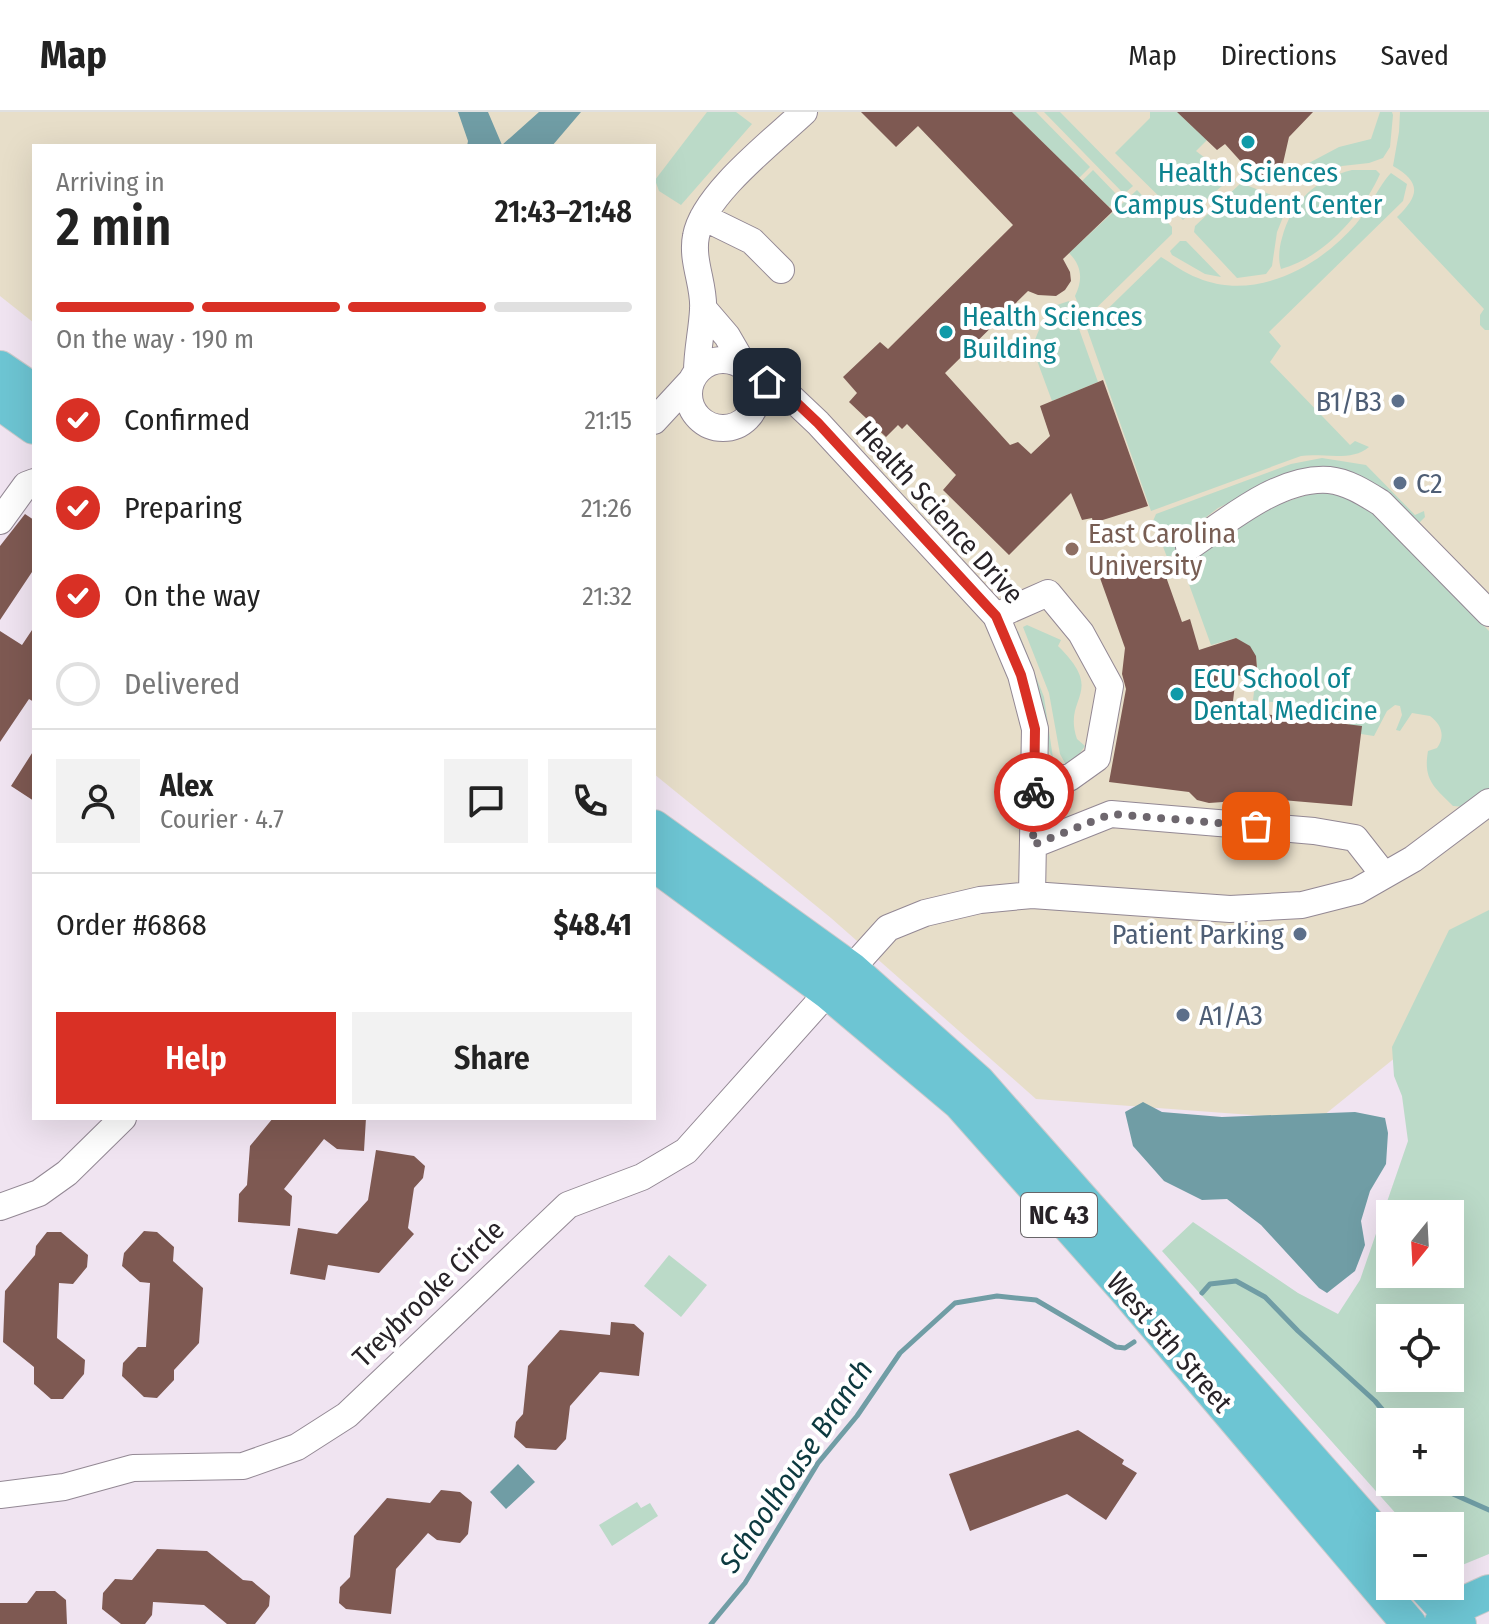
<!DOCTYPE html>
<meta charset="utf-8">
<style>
body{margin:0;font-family:"Fira Sans Condensed",sans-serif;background:#f2f2f2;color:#222;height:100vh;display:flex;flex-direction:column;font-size:30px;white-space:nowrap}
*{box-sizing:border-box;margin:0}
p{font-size:26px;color:#767676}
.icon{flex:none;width:44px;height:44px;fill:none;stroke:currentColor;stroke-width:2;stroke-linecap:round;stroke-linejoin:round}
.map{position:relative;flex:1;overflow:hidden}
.side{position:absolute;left:32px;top:32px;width:624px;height:976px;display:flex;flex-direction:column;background:#fff;border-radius:0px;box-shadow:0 8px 32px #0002}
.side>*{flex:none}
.needle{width:52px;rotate:198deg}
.fabs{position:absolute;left:1376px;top:1088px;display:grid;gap:16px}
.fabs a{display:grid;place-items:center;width:88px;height:88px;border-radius:0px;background:#fff;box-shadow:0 8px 32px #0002;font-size:40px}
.pin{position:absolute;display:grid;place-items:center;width:68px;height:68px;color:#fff;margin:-34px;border-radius:16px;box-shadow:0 4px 12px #0006}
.courier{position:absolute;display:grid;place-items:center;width:80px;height:80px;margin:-40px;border:6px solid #d93025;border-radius:50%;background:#fff;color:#222;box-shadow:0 2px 10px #0007}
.head em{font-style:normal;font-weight:600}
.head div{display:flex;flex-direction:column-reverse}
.head{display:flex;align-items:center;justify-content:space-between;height:136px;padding:0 24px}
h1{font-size:52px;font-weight:600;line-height:60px}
.bar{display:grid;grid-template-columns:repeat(4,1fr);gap:12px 8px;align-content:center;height:96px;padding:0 24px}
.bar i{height:10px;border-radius:6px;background:#e0e0e0}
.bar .current{background:#d93025}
.bar p{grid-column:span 4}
.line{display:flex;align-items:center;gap:20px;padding:0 24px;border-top:2px solid #e0e0e0}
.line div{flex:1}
.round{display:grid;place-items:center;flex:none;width:84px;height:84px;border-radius:0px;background:#f2f2f2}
ol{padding:0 24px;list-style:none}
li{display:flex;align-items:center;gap:24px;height:88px}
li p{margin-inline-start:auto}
li .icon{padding:8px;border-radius:50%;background:#d93025;color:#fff;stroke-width:4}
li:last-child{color:#767676}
li i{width:44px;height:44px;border:4px solid #e0e0e0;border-radius:50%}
.action{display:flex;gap:16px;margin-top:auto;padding:16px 24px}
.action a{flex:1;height:92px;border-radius:0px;background:#d93025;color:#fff;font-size:32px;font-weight:600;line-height:92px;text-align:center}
.action a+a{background:#f2f2f2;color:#222}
header{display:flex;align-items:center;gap:48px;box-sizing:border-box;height:112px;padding:0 40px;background:#fff;border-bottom:2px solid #e0e0e0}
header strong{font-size:38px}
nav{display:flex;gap:44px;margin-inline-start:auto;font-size:28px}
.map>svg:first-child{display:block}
.education{fill:#e7dec9}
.green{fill:#bbdac8;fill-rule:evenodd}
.water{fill:#709da5}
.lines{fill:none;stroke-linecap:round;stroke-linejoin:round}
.stream{stroke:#709da5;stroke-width:5}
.building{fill:#7e5952}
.minor-casing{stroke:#938894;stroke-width:28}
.major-casing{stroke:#cbcacb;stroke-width:36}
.minor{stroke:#fff;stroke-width:26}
.major{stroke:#6dc5d3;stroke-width:34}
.done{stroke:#6e676e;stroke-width:8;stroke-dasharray:0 14.4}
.route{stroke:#d93025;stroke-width:10}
.culture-dot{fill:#0f9aa8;stroke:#fff;stroke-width:3}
.service-dot{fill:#5c6f8a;stroke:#fff;stroke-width:3}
.education-dot{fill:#8d6e63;stroke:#fff;stroke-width:3}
.labels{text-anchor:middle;stroke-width:8;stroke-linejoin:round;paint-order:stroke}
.shield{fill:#fff;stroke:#686568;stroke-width:2}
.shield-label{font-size:26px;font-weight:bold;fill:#282328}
.culture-label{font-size:28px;fill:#0d838f;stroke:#fff;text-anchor:start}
.service-label{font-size:28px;fill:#4e5e75;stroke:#fff;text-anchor:end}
.street-label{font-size:28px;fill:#282328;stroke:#fff}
.education-label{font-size:28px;fill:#785e54;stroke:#fff;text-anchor:start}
.water-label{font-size:30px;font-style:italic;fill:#0c393f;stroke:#fff}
</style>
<header>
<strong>Map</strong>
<nav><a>Map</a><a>Directions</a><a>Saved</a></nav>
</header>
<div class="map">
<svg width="1489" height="1512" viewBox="0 0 1489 1512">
<rect width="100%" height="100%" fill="#f0e4f1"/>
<!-- education -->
<path class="education" d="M0 0H1489V870L1318 1008 1036 987 831 806 654 662V34H34V211L0 184Z"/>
<!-- green -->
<path class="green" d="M707 0H736L752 12 681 93 659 79 655 68Z
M1012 0H1036L1090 55 1079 66Z
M1044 0H1060L1133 74 1124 82Z
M1150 0H1177L1207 28 1196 39 1231 66 1183 108 1115 41 1150 6Z
M1380 0H1392L1393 3 1390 35 1383 46 1369 51 1342 54 1317 65 1307 52 1339 35 1371 27Z
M1400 0H1489V218H1485L1480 213V203L1484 197 1397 105C1420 83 1421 70 1393 54L1399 20Z
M1093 58 1119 85 1109 95 1082 69Z
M1352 58H1376L1380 62C1362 102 1325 145 1281 157 1278 148 1279 136 1282 126 1292 89 1316 67 1352 58Z
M1391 61 1407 72 1403 89 1269 220 1281 234 1270 250 1350 333 1355 329 1369 335C1352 350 1323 341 1301 344L1151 399 1087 217 1161 145C1173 152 1184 161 1198 166 1255 190 1319 155 1356 112 1369 97 1380 72 1391 61Z
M1241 71 1289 90 1277 120 1272 154 1266 162 1237 166 1194 120 1195 114Z
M1137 78 1172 115V122L1084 208 1075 184C1083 168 1082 154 1069 141Z
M1180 129H1186L1221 165 1205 162 1172 143 1170 139Z
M1069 189 1098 270 1052 289 1032 235 1048 196Z
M1322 346 1366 353 1415 403 1424 399 1425 405 1419 411 1382 379 1272 370 1218 396 1178 427 1187 445 1273 394 1313 381H1337L1364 393 1489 519V682L1465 695 1453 694C1434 675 1423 668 1428 639L1437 636C1446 624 1441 612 1430 604L1412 601 1400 619 1396 618 1402 603 1400 594 1395 593 1387 599 1374 624 1361 622 1349 613 1350 598 1253 588 1257 556 1256 544 1236 526 1211 533 1178 442 1167 445 1153 409 1156 402 1291 352Z
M1027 513 1061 528 1058 534C1107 582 1062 584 1077 627L1085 634 1075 648 1066 653 1060 642 1049 581 1023 515Z
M1016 519H1018L1044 585 1053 646 1049 639 1040 588Z
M1489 798V1442L1450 1458V1414H1407L1162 1139 1193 1110 1298 1181 1338 1202 1360 1168 1408 1029 1402 984 1394 964 1392 935 1449 818ZM1390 1102H1450V1162H1390ZM1390 1206H1450V1266H1390ZM1390 1310H1450V1370H1390Z
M669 1143 707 1173 681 1205 644 1174Z
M637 1390 641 1396 650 1391 658 1404 612 1434 599 1413Z"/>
<!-- water -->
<path class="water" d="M458 0H488L502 33 539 0H581L552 34H467L468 29Z
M1143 990 1162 1000 1222 1005 1355 1000 1385 1006 1388 1021 1386 1052 1370 1079 1361 1109 1365 1133 1355 1159 1327 1181 1319 1176 1261 1113 1227 1087 1202 1088 1164 1069 1133 1034 1125 1000Z
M518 1352 535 1370 506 1397 490 1380Z"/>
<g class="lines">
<!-- stream -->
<path class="stream" d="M1202 1181 1210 1172 1236 1169 1265 1185 1298 1219 1375 1289 1393 1310
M1443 1370 1453 1382 1489 1398
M711 1512 745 1471 818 1351 857 1304 900 1241 955 1191 997 1184 1036 1188 1116 1235 1125 1236 1134 1230"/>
</g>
<!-- building -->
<path class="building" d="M861 0H1012L1113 99 1063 147 1070 160 1071 169 1065 178 1056 184 1038 183 1028 179 945 261 1010 333 1018 330 1031 342 1050 324 1040 294 1103 268 1148 394 1093 411 1092 406 1082 408 1071 381 1009 443 943 378 956 363 907 312 902 317 898 313 886 325 849 290 857 281 843 265 880 230 888 237 1013 113 918 14 896 35Z
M1177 0H1313L1289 25 1281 60 1254 64 1225 32 1217 38Z
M25 402 34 408V457L0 508V434Z
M1159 445 1182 510 1190 507 1199 538 1236 526 1250 534 1256 544 1257 556 1253 566 1236 563 1232 598 1362 614 1352 694 1233 684 1223 690 1209 691 1197 688 1189 680 1109 670 1126 577 1122 562 1125 536 1100 466Z
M34 515V590L29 587 0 630V519L22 533Z
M34 638V689L11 674Z
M273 1006H366L364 1039 337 1037 324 1027 284 1077 292 1084 290 1114 238 1110 239 1082 247 1073 250 1034Z
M376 1038 414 1044 425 1054 423 1066 414 1076 408 1116 414 1122 379 1161 328 1153 325 1168 290 1162 298 1116 337 1122 368 1088Z
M144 1119 157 1120 174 1135 173 1149 203 1176 199 1231 174 1258V1268L157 1286 144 1285 122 1264 123 1251 138 1235H146L150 1171 140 1170 122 1154 124 1141Z
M47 1120H61L88 1143 87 1155 73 1172 59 1171 57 1226 85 1248 84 1262 63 1287H51L34 1272V1255L3 1230 5 1179 35 1143 36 1134Z
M611 1210 634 1212 644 1221 639 1264 600 1260 570 1294 566 1327 556 1338 526 1336 514 1325 516 1310 523 1302 528 1254 560 1218 610 1223Z
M1078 1318 1124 1348 1122 1352 1137 1361 1106 1408 1067 1382 970 1419 949 1362Z
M441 1378 460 1380 472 1390 468 1422 460 1431 437 1428 428 1421 396 1457 391 1502 346 1497 339 1491 340 1475 350 1465 354 1424 387 1386 430 1391Z
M157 1437 207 1439 243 1468 252 1469 270 1484 269 1494 255 1512H227L204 1493 153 1490 152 1503 145 1512H121L102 1497 103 1481 115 1467 132 1468Z
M36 1479H55L66 1488 67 1512H0V1491H27Z"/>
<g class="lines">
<!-- minor casing -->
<g class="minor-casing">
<path id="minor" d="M703 105 752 129 781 158
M703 196 727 224 745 255
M689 282a34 34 0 1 1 68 0a34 34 0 1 1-68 0Z
M697 260C697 238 702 219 703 198 705 174 691 149 696 124 703 83 773 29 804 0
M752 263 782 277 818 311 996 504 1021 563 1035 617 1032 783
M654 309 691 269
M0 409 26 373 34 370
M1189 435C1227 409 1280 364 1329 368 1348 370 1365 381 1381 391L1489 501
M996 504 1048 481 1081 521 1110 574 1097 646 1069 666H1034
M1033 733 1111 702 1314 719 1355 726 1384 763
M851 857 888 816 925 801 980 788 1032 783 1230 797 1302 793 1357 779 1413 747 1489 690
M0 1095 39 1081 67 1061 123 1006
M0 1383 64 1375 133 1356 243 1354 297 1335 347 1303 568 1093 642 1065 686 1039 828 880"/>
</g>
<!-- major casing -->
<g class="major-casing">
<path id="major" d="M0 256 34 279
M0 291 34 315
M654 715 851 857 978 970 1390 1437
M654 752 828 880 960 991 1126 1178 1409 1512
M1424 1474 1459 1512
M1441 1512 1447 1499 1489 1480"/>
</g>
<!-- minor -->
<use href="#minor" class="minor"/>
<!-- major -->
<use href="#major" class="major"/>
</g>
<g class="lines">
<!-- done -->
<path class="done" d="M1034 680 1033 733 1111 702 1256 714"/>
<!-- route -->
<path class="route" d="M767 270 782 277 818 311 996 504 1021 563 1035 617 1034 680"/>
</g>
<!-- markers -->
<g class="culture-dot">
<circle cx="1248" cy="30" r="8"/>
<circle cx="946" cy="220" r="8"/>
<circle cx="1177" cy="582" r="8"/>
</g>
<g class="service-dot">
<circle cx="1398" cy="289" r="8"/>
<circle cx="1400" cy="371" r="8"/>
<circle cx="1300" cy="822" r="8"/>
<circle cx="1183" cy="903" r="8"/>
</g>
<circle class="education-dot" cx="1072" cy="437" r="8"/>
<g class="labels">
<!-- shield labels -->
<rect class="shield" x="1021" y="1081" width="76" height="44" rx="6"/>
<g class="shield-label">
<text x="1059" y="1112">NC 43</text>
</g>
<!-- culture labels -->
<g class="culture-label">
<text x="1248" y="70" text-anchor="middle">Health Sciences<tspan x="1248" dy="32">Campus Student Center</tspan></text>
<text x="962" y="214">Health Sciences<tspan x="962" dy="32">Building</tspan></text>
<text x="1193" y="576">ECU School of<tspan x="1193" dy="32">Dental Medicine</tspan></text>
</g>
<!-- service labels -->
<g class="service-label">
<text x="1382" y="299">B1/B3</text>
<text x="1416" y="381" text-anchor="start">C2</text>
<text x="1284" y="832">Patient Parking</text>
<text x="1199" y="913" text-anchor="start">A1/A3</text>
</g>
<!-- street labels -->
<g class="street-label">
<text transform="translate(940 400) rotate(48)" y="10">Health Science Drive</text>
<text transform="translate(428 1181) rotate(-44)" y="10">Treybrooke Circle</text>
<text transform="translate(1170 1230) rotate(49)" y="10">West 5th Street</text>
</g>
<!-- education labels -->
<g class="education-label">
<text x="1088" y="431">East Carolina<tspan x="1088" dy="32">University</tspan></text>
</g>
<!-- water labels -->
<g class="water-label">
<text transform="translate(796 1354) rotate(-56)" y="10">Schoolhouse Branch</text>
</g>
</g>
</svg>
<div class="fabs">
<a><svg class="needle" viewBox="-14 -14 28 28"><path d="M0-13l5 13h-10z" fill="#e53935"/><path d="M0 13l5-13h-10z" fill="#767676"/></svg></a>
<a><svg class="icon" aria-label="locate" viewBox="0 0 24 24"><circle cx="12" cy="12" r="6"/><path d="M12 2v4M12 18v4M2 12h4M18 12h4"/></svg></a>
<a>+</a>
<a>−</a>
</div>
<div class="pin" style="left:1256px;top:714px;background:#ea580c"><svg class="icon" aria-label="bag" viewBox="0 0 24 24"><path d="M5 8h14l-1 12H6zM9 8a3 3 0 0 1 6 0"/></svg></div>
<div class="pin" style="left:767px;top:270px;background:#1f2937"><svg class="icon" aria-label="home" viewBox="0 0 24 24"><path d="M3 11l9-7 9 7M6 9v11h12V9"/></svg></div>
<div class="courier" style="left:1034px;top:680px"><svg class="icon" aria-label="bike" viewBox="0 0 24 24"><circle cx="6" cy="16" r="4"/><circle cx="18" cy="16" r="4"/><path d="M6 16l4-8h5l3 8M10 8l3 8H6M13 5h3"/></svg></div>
<section class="side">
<div class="head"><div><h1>2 min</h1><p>Arriving in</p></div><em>21:43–21:48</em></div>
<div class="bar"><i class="current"></i><i class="current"></i><i class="current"></i><i></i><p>On the way · 190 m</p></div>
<ol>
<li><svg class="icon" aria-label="check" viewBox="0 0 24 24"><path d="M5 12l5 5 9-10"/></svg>Confirmed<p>21:15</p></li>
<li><svg class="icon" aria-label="check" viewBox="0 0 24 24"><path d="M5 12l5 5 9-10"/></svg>Preparing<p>21:26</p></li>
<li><svg class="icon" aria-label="check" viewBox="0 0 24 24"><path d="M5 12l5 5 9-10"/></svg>On the way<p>21:32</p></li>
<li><i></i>Delivered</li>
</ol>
<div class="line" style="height:144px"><a class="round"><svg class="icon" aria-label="person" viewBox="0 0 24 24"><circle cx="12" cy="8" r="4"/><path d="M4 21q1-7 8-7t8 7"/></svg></a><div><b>Alex</b><p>Courier · 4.7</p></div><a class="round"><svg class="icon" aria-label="chat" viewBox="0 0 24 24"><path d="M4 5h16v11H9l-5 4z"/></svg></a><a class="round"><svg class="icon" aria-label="phone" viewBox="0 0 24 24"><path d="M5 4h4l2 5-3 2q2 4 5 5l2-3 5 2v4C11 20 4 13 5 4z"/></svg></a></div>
<div class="line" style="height:104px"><div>Order #6868</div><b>$48.41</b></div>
<div class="action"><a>Help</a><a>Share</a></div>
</section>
</div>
